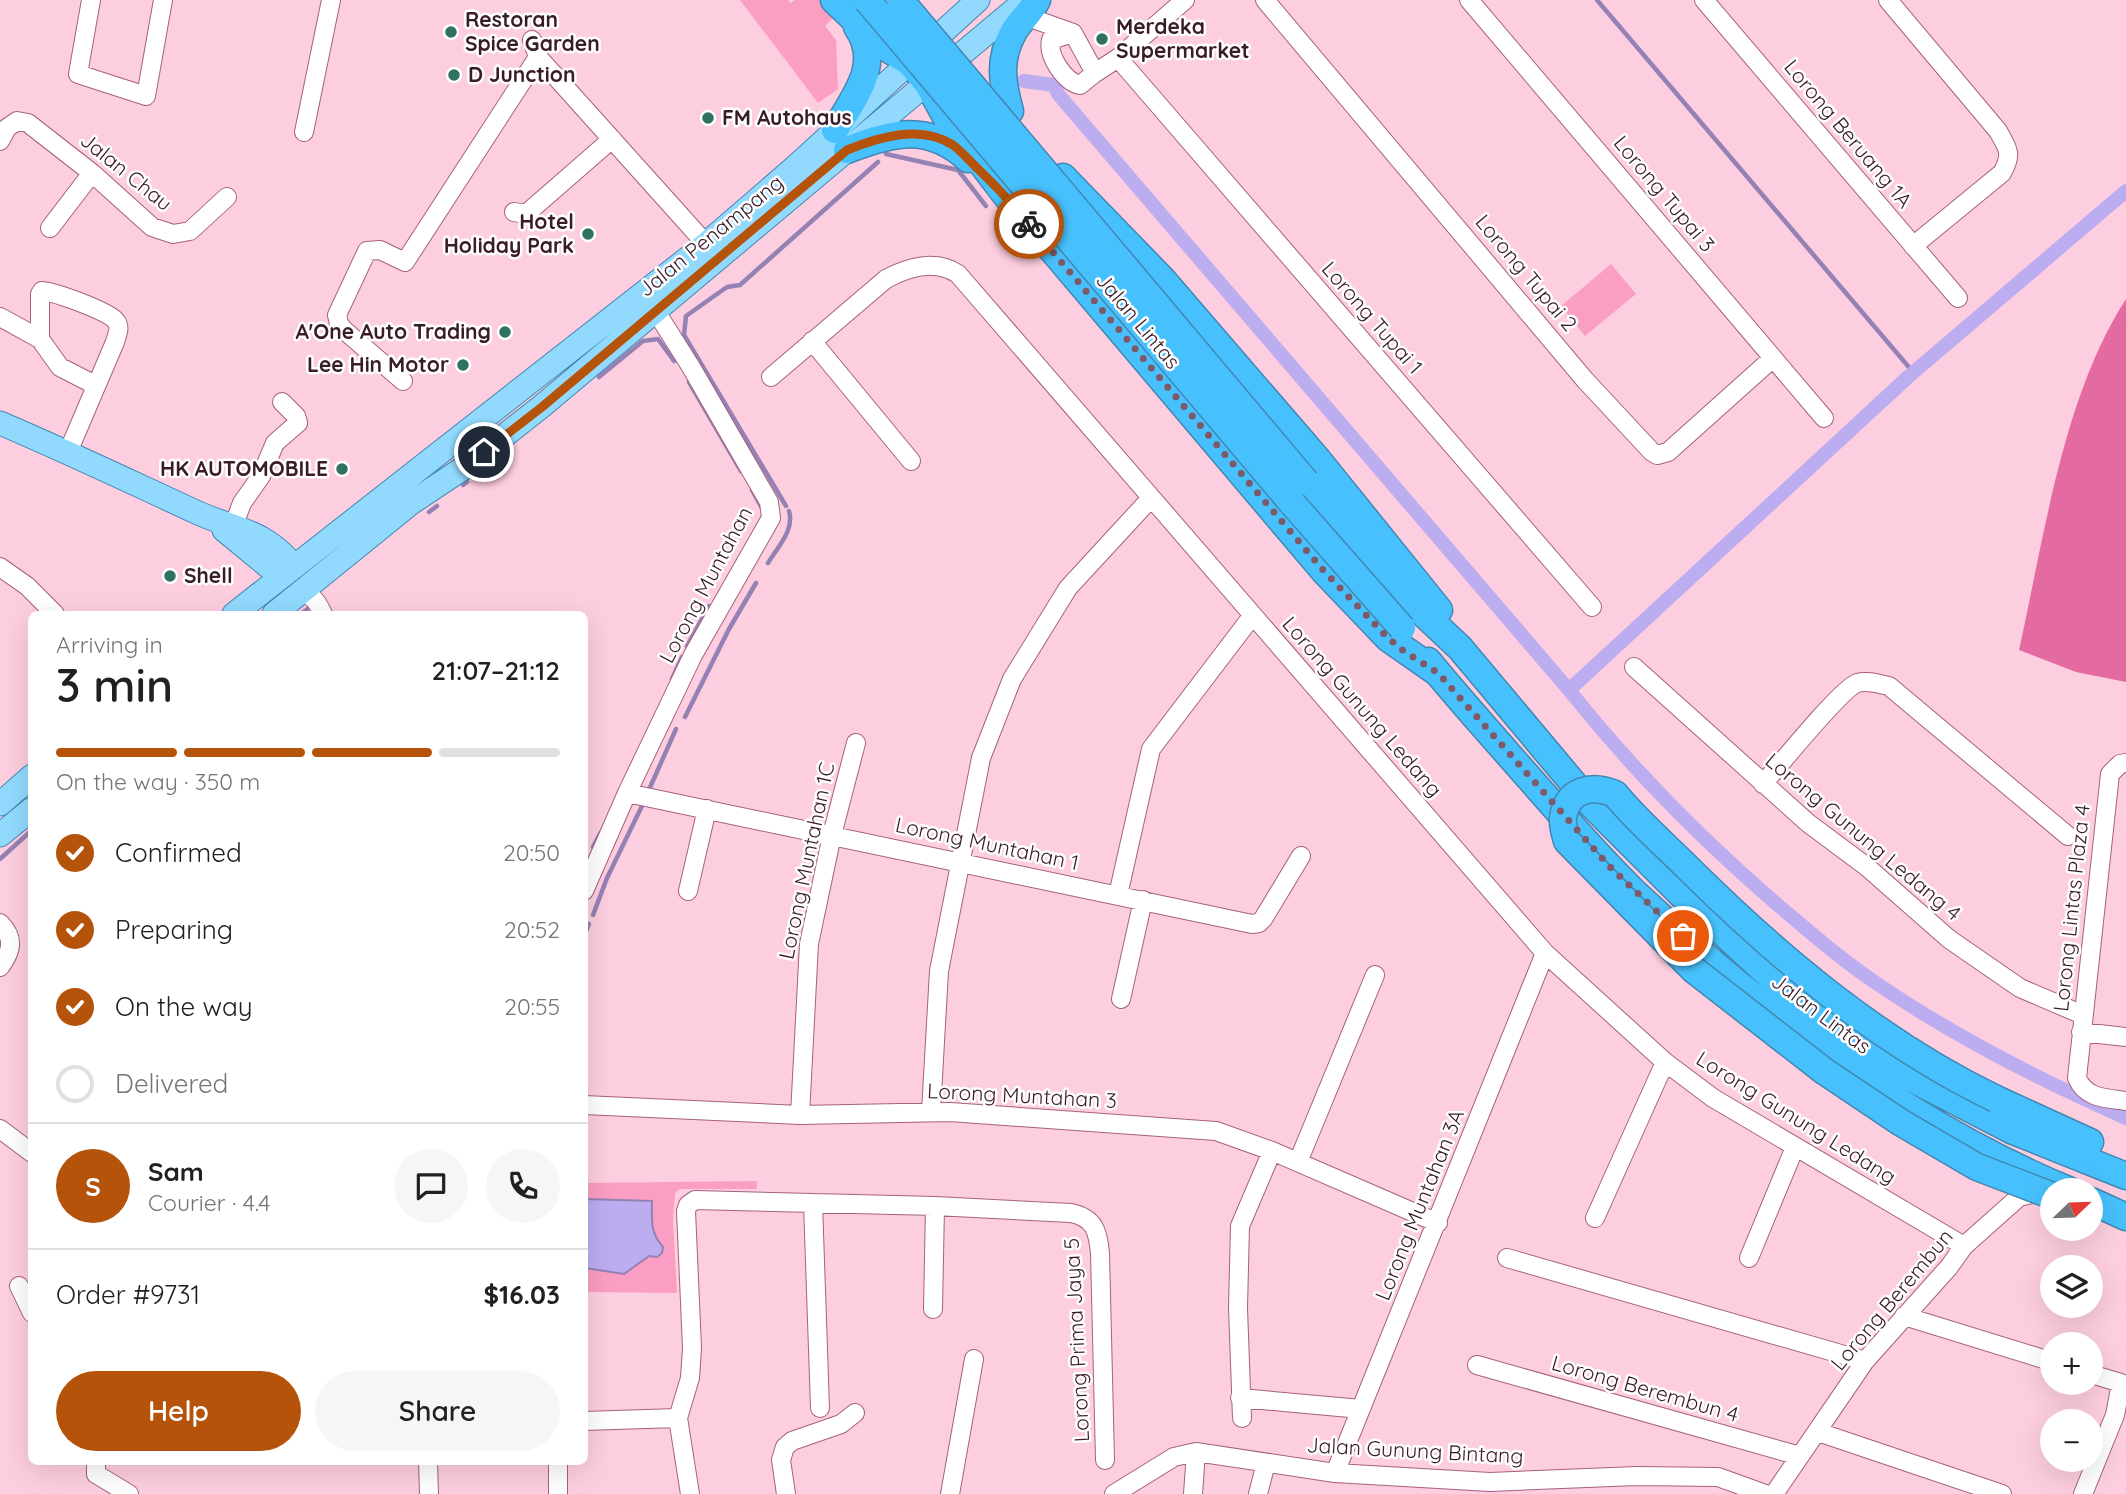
<!DOCTYPE html>
<meta charset="utf-8">
<style>
body{margin:0;font-family:Quicksand,sans-serif;background:#f6f6f6;color:#202124;height:100vh;display:flex;flex-direction:column;font-size:26px;white-space:nowrap}
*{box-sizing:border-box;margin:0}
p{font-size:23px;color:#757577}
.icon{flex:none;width:38px;height:38px;fill:none;stroke:currentColor;stroke-width:2;stroke-linecap:round;stroke-linejoin:round}
.map{position:relative;flex:1;overflow:hidden}
.side{position:absolute;left:28px;top:611px;width:560px;height:854px;display:flex;flex-direction:column;background:#fff;border-radius:10px;box-shadow:0 7px 28px #0002}
.side>*{flex:none}
.needle{width:46px;rotate:67deg}
.tools{position:absolute;left:2040px;top:1178px;display:grid;gap:14px}
.tools a{display:grid;place-items:center;width:63px;height:63px;border-radius:50%;background:#fff;box-shadow:0 7px 28px #0002;font-size:35px}
.pin{position:absolute;display:grid;place-items:center;width:60px;height:60px;color:#fff;margin:-30px;border:4px solid #fff;border-radius:50%;box-shadow:0 2px 7px #0007}
.courier{position:absolute;display:grid;place-items:center;width:70px;height:70px;margin:-35px;border:5px solid #b45309;border-radius:50%;background:#fff;color:#222;box-shadow:0 2px 9px #0007}
.head em{font-style:normal;font-weight:600}
.head div{display:flex;flex-direction:column-reverse}
.head{display:flex;align-items:center;justify-content:space-between;height:119px;padding:0 28px}
h1{font-size:46px;font-weight:600;line-height:52px}
.bar{display:grid;grid-template-columns:repeat(4,1fr);gap:10px 7px;align-content:center;height:84px;padding:0 28px}
.bar i{height:9px;border-radius:5px;background:#e0e0e0}
.bar .on{background:#b45309}
.bar p{grid-column:span 4}
.line{display:flex;align-items:center;gap:18px;padding:0 28px;border-top:2px solid #e0e0e0}
.line div{flex:1}
.round{display:grid;place-items:center;flex:none;width:74px;height:74px;border-radius:37px;background:#f6f6f6}
ol{padding:0 28px;list-style:none}
li{display:flex;align-items:center;gap:21px;height:77px}
li p{margin-inline-start:auto}
li .icon{padding:7px;border-radius:50%;background:#b45309;color:#fff;stroke-width:4}
li:last-child{color:#757577}
li i{width:38px;height:38px;border:4px solid #e0e0e0;border-radius:50%}
.button{display:flex;gap:14px;margin-top:auto;padding:14px 28px}
.button a{flex:1;height:80px;border-radius:42px;background:#b45309;color:#fff;font-size:28px;font-weight:600;line-height:80px;text-align:center}
.button a+a{background:#f6f6f6;color:#202124}
.map>svg:first-child{display:block}
.green{fill:#fb9ec4}
.forest{fill:#e46ba1}
.water{fill:#bcadf0;stroke:#9582b4;stroke-width:2}
.lines{fill:none;stroke-linecap:round;stroke-linejoin:round}
.stream{stroke:#9582b4;stroke-width:4.5}
.canal{stroke:#bcadf0;stroke-width:14}
.minor-casing{stroke:#a6617d;stroke-width:20}
.major-casing{stroke:#4287b2;stroke-width:25}
.highway-casing{stroke:#4287b2;stroke-width:29}
.minor{stroke:#fff;stroke-width:18}
.major{stroke:#91dafe;stroke-width:23}
.highway{stroke:#47c1fd;stroke-width:26}
.highway-bridge-casing{stroke:#4287b2;stroke-width:29;stroke-linecap:butt}
.highway-bridge{stroke:#47c1fd;stroke-width:26}
.done{stroke:#7e5a68;stroke-width:7;stroke-dasharray:0 12.6}
.route{stroke:#b45309;stroke-width:9}
.poi-dot{fill:#307161;stroke:#fefefe;stroke-width:2.5}
.labels{text-anchor:middle;stroke-width:5;stroke-linejoin:round;paint-order:stroke}
.poi-label{font-size:21px;font-weight:bold;fill:#391c28;stroke:#fefefe;text-anchor:start}
.street-label{font-size:21px;fill:#391c28;stroke:#fefefe}
</style>
<div class="map">
<svg width="2126" height="1494" viewBox="0 0 2126 1494">
<rect width="100%" height="100%" fill="#fdcedf"/>
<!-- green -->
<path class="green" d="M740 0H788L790 3 795 0H825L836 15 825 26 836 40 838 89 818 103Z
M1611 264 1636 294 1585 336 1561 306Z
M757 1181V1189H680L675 1193 673 1220 677 1293 585 1292 584 1268 624 1274 649 1256 657 1257 662 1253 663 1247 655 1239 651 1202 585 1199V1183Z"/>
<!-- forest -->
<path class="forest" d="M2126 299V682L2076 672 2019 650C2044 538 2063 396 2126 299Z"/>
<!-- water -->
<path class="water" d="M585 1199 652 1201C652 1220 650 1233 663 1247L662 1253 657 1257 649 1256 624 1274 585 1268Z"/>
<g class="lines">
<!-- stream -->
<path class="stream" d="M1597 0 1913 372
M886 154 958 170 962 166
M958 170 986 206
M599 377 643 341 658 339 674 361
M689 382 741 471
M473 477 507 450
M463 485 467 482
M752 490 763 510
M786 506 684 335 686 316 727 287 740 285 878 162
M429 512 437 506
M768 563C777 548 795 530 789 511
M301 614 314 604
M687 646 709 606
M672 679 682 657
M685 717 729 629 756 583
M648 792 676 729
M593 847 601 832
M0 859 32 830
M584 863V866
M593 915 607 878 642 806
M585 934 589 924"/>
<!-- canal -->
<path class="canal" d="M1024 81 1054 85 1058 94 1569 690C1632 769 1702 840 1779 906 1812 934 1843 961 1879 985 1957 1038 2040 1080 2126 1118
M1569 690 1908 377 2126 191"/>
<!-- minor casing -->
<g class="minor-casing">
<path id="minor" d="M91 0 78 74 146 96 163 0
M1265 0 1585 380 1652 452 1657 455 1668 452 1773 358
M1469 0 1824 418
M1704 0 1958 298
M1888 0 1998 131C2008 149 2013 153 2002 173L1913 246
M1025 16 1073 33 1095 73
M1073 33 1051 40C1047 56 1065 82 1080 85L1095 73 1118 58 1185 0
M532 40 538 57 706 244
M1118 58 1592 607
M304 132 331 0
M0 141 7 128 17 121 28 123 92 173 152 227 173 234 190 231 227 197
M514 212 526 214 612 139
M50 228 92 173
M0 317 40 339 60 367 95 385
M40 339V294L42 291C55 292 108 311 116 321 121 328 117 334 115 342L68 452
M812 341 911 461
M771 377 886 279C908 267 936 259 958 274L1545 953 1665 1062 1713 1098 1964 1246
M403 381 344 330 339 324 337 315 367 251 380 250 405 262 538 57
M233 527 242 503 261 476 275 443 298 423 296 416 282 402
M0 567 27 586 55 614
M302 593C314 595 318 604 323 614
M1634 667 1808 823 1867 867 1949 939 2020 988 2083 1015
M2126 763 2120 764 2110 774 2077 1078C2086 1099 2106 1098 2126 1101
M1763 784C1779 766 1841 689 1857 683 1867 680 1879 684 1889 686L2068 836
M627 793 1252 924 1259 923 1263 919 1301 856
M584 891 627 793 693 655 771 518 769 502 691 367 655 310
M688 891 707 809
M1118 895 1151 749 1253 615
M0 923C15 938 12 951 0 967
M1121 999 1143 900
M2081 1032 2126 1037
M584 1105 800 1115 950 1112 1216 1131 1272 1151 1438 1223
M931 1112 939 971 981 758 1012 679 1068 588 1151 498
M800 1115 809 944 832 835 856 743
M0 1129 32 1153
M1298 1162 1375 975
M813 1203 820 1408
M1595 1218 1665 1062
M1507 1258 1865 1361
M1749 1258 1795 1147
M19 1286 32 1313
M933 1309 935 1206
M1904 1316 2053 1362
M1477 1365 1800 1456
M1240 1398 1361 1409
M1242 1418 1238 1308 1240 1226 1272 1151
M584 1421 678 1418
M1818 1432 2002 1494
M96 1461V1474L129 1494
M428 1461 429 1494
M1335 1473 1545 953
M558 1494V1461
M690 1494 678 1418 690 1378 692 1348 686 1211 688 1205 695 1200 935 1206 1071 1213C1095 1218 1098 1232 1100 1253L1105 1460
M786 1494 781 1460 785 1447 792 1441 841 1424 855 1413
M950 1494 974 1359
M1114 1494 1174 1457 1196 1452 1335 1473 1490 1482 1637 1476 1718 1477 1765 1494
M1193 1494 1196 1452
M1258 1494 1266 1463
M1774 1494 1865 1361 1949 1267 1964 1246 2019 1197 2040 1192
M2083 1494 2115 1415 2121 1383 2091 1374"/>
</g>
<!-- major casing -->
<g class="major-casing">
<path id="major" d="M0 423C66 451 131 482 196 512 217 522 241 527 261 538 273 545 286 555 293 567
M224 530 281 577
M234 614 706 244 794 168 978 0
M274 614 411 503 462 469 542 406 1026 0
M0 804 32 776
M0 835 32 809"/>
</g>
<!-- highway casing -->
<g class="highway-casing">
<path id="highway" d="M834 0 880 44 909 62 928 84 946 117 1005 194 1324 571 1388 638 1438 673
M1010 111C1002 82 998 59 1014 31 1021 20 1031 12 1037 0
M835 130C854 97 883 64 857 27
M847 150C893 132 929 123 968 159
M1063 177 1162 279 1318 460 1439 610
M1306 482 1409 600 1460 648 1589 802 1681 894 1797 1001 1901 1073 2011 1130 2126 1176
M1428 661C1454 693 1481 723 1508 754 1549 800 1589 848 1633 891 1760 1011 1905 1122 2068 1190
M1996 1099 2090 1142
M2091 1201 2126 1217"/>
</g>
<!-- minor -->
<use href="#minor" class="minor"/>
<!-- major -->
<use href="#major" class="major"/>
<!-- highway -->
<use href="#highway" class="highway"/>
<!-- highway-bridge casing -->
<g class="highway-bridge-casing">
<path id="highway-bridge" d="M867 0 1292 503 1402 628
M900 0 1306 482
M1996 1099C1880 1043 1780 959 1690 870 1665 845 1637 821 1615 794 1592 784 1567 789 1563 818 1562 825 1565 834 1567 841L1694 970 1824 1071 1900 1122 1977 1167 2053 1196"/>
</g>
<!-- highway-bridge -->
<use href="#highway-bridge" class="highway-bridge"/>
</g>
<g class="lines">
<!-- done -->
<path class="done" d="M1029 224 1324 571 1388 638 1405 652 1438 673 1610 867 1683 936"/>
<!-- route -->
<path class="route" d="M484 452 542 407 847 150C879 137 921 124 953 145 961 151 969 160 977 168 996 186 1013 204 1029 224"/>
</g>
<!-- markers -->
<g class="poi-dot">
<circle cx="451" cy="32" r="7"/>
<circle cx="1102" cy="39" r="7"/>
<circle cx="454" cy="75" r="7"/>
<circle cx="708" cy="118" r="7"/>
<circle cx="588" cy="234" r="7"/>
<circle cx="505" cy="332" r="7"/>
<circle cx="463" cy="365" r="7"/>
<circle cx="342" cy="469" r="7"/>
<circle cx="170" cy="576" r="7"/>
</g>
<g class="labels">
<!-- poi labels -->
<g class="poi-label">
<text x="465" y="27">Restoran<tspan x="465" dy="24">Spice Garden</tspan></text>
<text x="1116" y="34">Merdeka<tspan x="1116" dy="24">Supermarket</tspan></text>
<text x="468" y="82">D Junction</text>
<text x="722" y="125">FM Autohaus</text>
<text x="574" y="229" text-anchor="end">Hotel<tspan x="574" dy="24">Holiday Park</tspan></text>
<text x="491" y="339" text-anchor="end">A'One Auto Trading</text>
<text x="449" y="372" text-anchor="end">Lee Hin Motor</text>
<text x="328" y="476" text-anchor="end">HK AUTOMOBILE</text>
<text x="184" y="583">Shell</text>
</g>
<!-- street labels -->
<g class="street-label">
<text transform="translate(1848 134) rotate(50)" y="7">Lorong Beruang 1A</text>
<text transform="translate(126 172) rotate(39)" y="7">Jalan Chau</text>
<text transform="translate(1664 194) rotate(50)" y="7">Lorong Tupai 3</text>
<text transform="translate(711 236) rotate(-39)" y="7">Jalan Penampang</text>
<text transform="translate(1526 273) rotate(50)" y="7">Lorong Tupai 2</text>
<text transform="translate(1372 318) rotate(49)" y="7">Lorong Tupai 1</text>
<text transform="translate(1138 321) rotate(50)" y="7">Jalan Lintas</text>
<text transform="translate(706 585) rotate(-62)" y="7">Lorong Muntahan</text>
<text transform="translate(1362 707) rotate(49)" y="7">Lorong Gunung Ledang</text>
<text transform="translate(1863 837) rotate(40)" y="7">Lorong Gunung Ledang 4</text>
<text transform="translate(987 844) rotate(12)" y="7">Lorong Muntahan 1</text>
<text transform="translate(807 861) rotate(-78)" y="7">Lorong Muntahan 1C</text>
<text transform="translate(2072 908) rotate(-84)" y="7">Lorong Lintas Plaza 4</text>
<text transform="translate(1821 1014) rotate(37)" y="7">Jalan Lintas</text>
<text transform="translate(1022 1096) rotate(3)" y="7">Lorong Muntahan 3</text>
<text transform="translate(1796 1118) rotate(32)" y="7">Lorong Gunung Ledang</text>
<text transform="translate(1420 1205) rotate(-68)" y="7">Lorong Muntahan 3A</text>
<text transform="translate(1892 1300) rotate(-50)" y="7">Lorong Berembun</text>
<text transform="translate(1077 1340) rotate(-93)" y="7">Lorong Prima Jaya 5</text>
<text transform="translate(1645 1389) rotate(16)" y="7">Lorong Berembun 4</text>
<text transform="translate(1415 1451) rotate(3)" y="7">Jalan Gunung Bintang</text>
</g>
</g>
</svg>
<div class="tools">
<a><svg class="needle" viewBox="-14 -14 28 28"><path d="M0-13l5 13h-10z" fill="#e53935"/><path d="M0 13l5-13h-10z" fill="#757577"/></svg></a>
<a><svg class="icon" aria-label="layers" viewBox="0 0 24 24"><path d="M12 4l9 5-9 5-9-5zM3 14l9 5 9-5"/></svg></a>
<a>+</a>
<a>−</a>
</div>
<div class="pin" style="left:1683px;top:936px;background:#ea580c"><svg class="icon" aria-label="bag" viewBox="0 0 24 24"><path d="M5 8h14l-1 12H6zM9 8a3 3 0 0 1 6 0"/></svg></div>
<div class="pin" style="left:484px;top:452px;background:#1f2937"><svg class="icon" aria-label="home" viewBox="0 0 24 24"><path d="M3 11l9-7 9 7M6 9v11h12V9"/></svg></div>
<div class="courier" style="left:1029px;top:224px"><svg class="icon" aria-label="bike" viewBox="0 0 24 24"><circle cx="6" cy="16" r="4"/><circle cx="18" cy="16" r="4"/><path d="M6 16l4-8h5l3 8M10 8l3 8H6M13 5h3"/></svg></div>
<section class="side">
<div class="head"><div><h1>3 min</h1><p>Arriving in</p></div><em>21:07–21:12</em></div>
<div class="bar"><i class="on"></i><i class="on"></i><i class="on"></i><i></i><p>On the way · 350 m</p></div>
<ol>
<li><svg class="icon" aria-label="check" viewBox="0 0 24 24"><path d="M5 12l5 5 9-10"/></svg>Confirmed<p>20:50</p></li>
<li><svg class="icon" aria-label="check" viewBox="0 0 24 24"><path d="M5 12l5 5 9-10"/></svg>Preparing<p>20:52</p></li>
<li><svg class="icon" aria-label="check" viewBox="0 0 24 24"><path d="M5 12l5 5 9-10"/></svg>On the way<p>20:55</p></li>
<li><i></i>Delivered</li>
</ol>
<div class="line" style="height:126px"><b class="round" style="background:#b45309;color:#fff">S</b><div><b>Sam</b><p>Courier · 4.4</p></div><a class="round"><svg class="icon" aria-label="chat" viewBox="0 0 24 24"><path d="M4 5h16v11H9l-5 4z"/></svg></a><a class="round"><svg class="icon" aria-label="phone" viewBox="0 0 24 24"><path d="M5 4h4l2 5-3 2q2 4 5 5l2-3 5 2v4C11 20 4 13 5 4z"/></svg></a></div>
<div class="line" style="height:91px"><div>Order #9731</div><b>$16.03</b></div>
<div class="button"><a>Help</a><a>Share</a></div>
</section>
</div>
